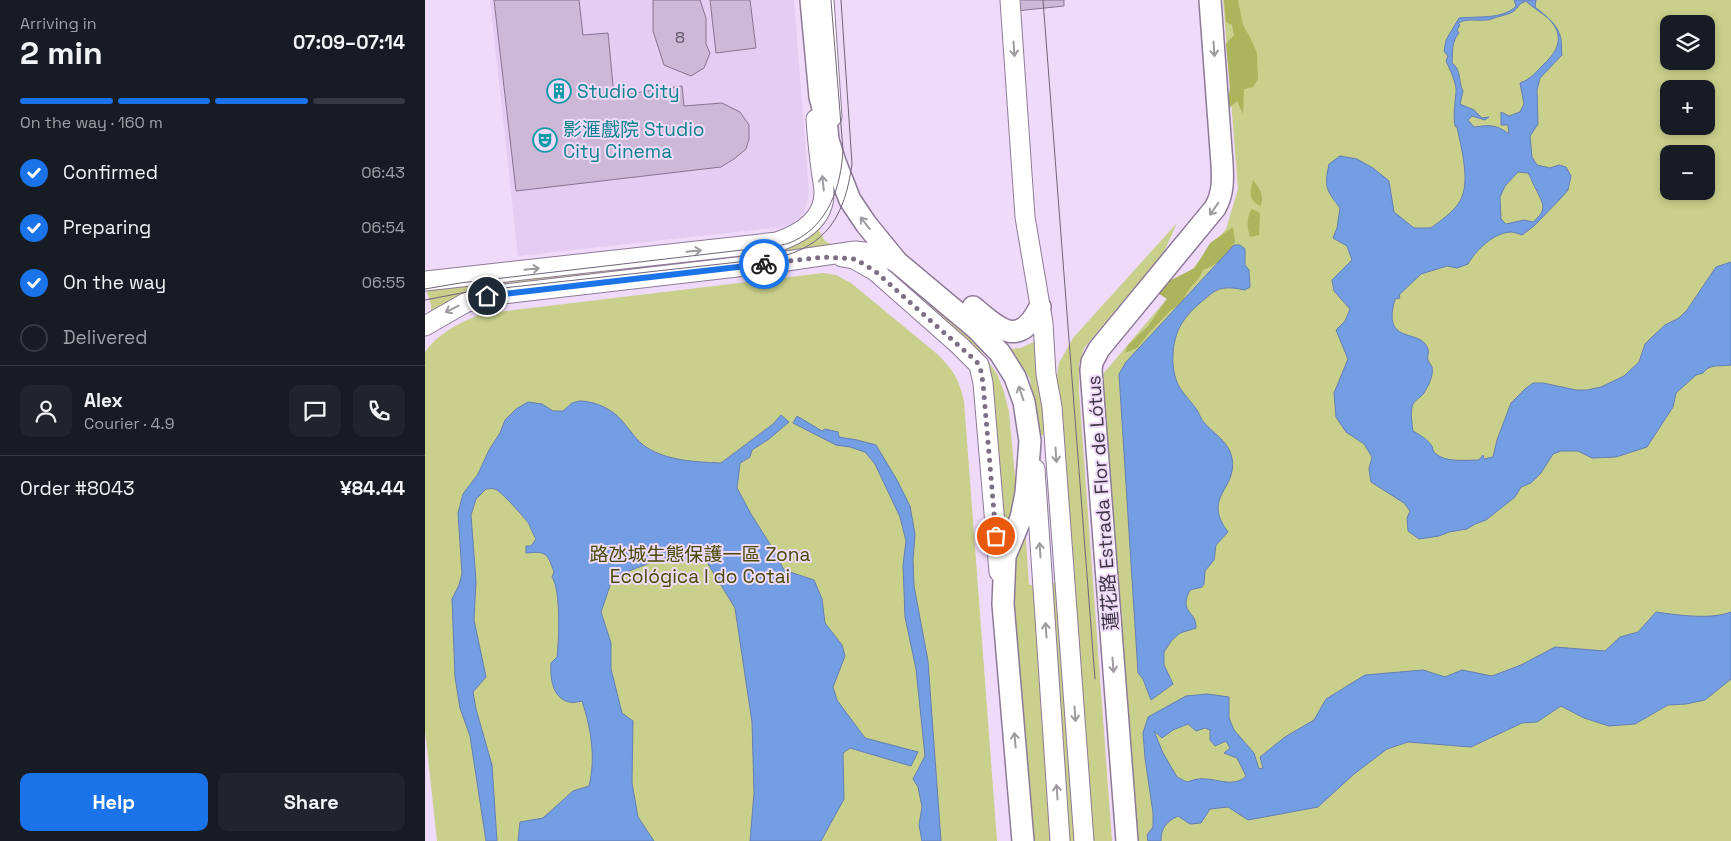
<!DOCTYPE html>
<meta charset="utf-8">
<style>
body{margin:0;font-family:"Space Grotesk","Noto Sans SC",sans-serif;background:#20242c;color:#f1f3f6;height:100vh;display:flex;flex-direction:column;font-size:19px;white-space:nowrap}
*{box-sizing:border-box;margin:0}
p{font-size:16px;color:#9ea1a6}
.icon{flex:none;width:28px;height:28px;fill:none;stroke:currentColor;stroke-width:2;stroke-linecap:round;stroke-linejoin:round}
.map{position:relative;flex:1;overflow:hidden}
.details{display:flex;flex-direction:column;background:#171b24;width:425px}
.details>*{flex:none}
.controls{position:absolute;left:1235px;top:15px;display:grid;gap:10px}
.controls a{display:grid;place-items:center;width:55px;height:55px;border-radius:10px;background:#171b24;box-shadow:0 2px 8px #0003;font-size:25px}
.pin{position:absolute;display:grid;place-items:center;width:42px;height:42px;color:#fff;margin:-21px;border:2px solid #fff;border-radius:50%;box-shadow:0 1px 5px #0007}
.courier{position:absolute;display:grid;place-items:center;width:50px;height:50px;margin:-25px;border:4px solid #1a73e8;border-radius:50%;background:#fff;color:#222;box-shadow:0 1px 6px #0007}
.head em{font-style:normal;font-weight:800}
.head div{display:flex;flex-direction:column-reverse}
.head{display:flex;align-items:center;justify-content:space-between;height:85px;padding:0 20px}
h1{font-size:32px;font-weight:800;line-height:38px}
.bar{display:grid;grid-template-columns:repeat(4,1fr);gap:8px 5px;align-content:center;height:60px;padding:0 20px}
.bar i{height:6px;border-radius:4px;background:#363941}
.bar .current{background:#1a73e8}
.bar p{grid-column:span 4}
.line{display:flex;align-items:center;gap:12px;padding:0 20px;border-top:1px solid #363941}
.line div{flex:1}
.round{display:grid;place-items:center;flex:none;width:52px;height:52px;border-radius:10px;background:#20242c}
ol{padding:0 20px;list-style:none}
li{display:flex;align-items:center;gap:15px;height:55px}
li p{margin-inline-start:auto}
li .icon{padding:5px;border-radius:50%;background:#1a73e8;color:#fff;stroke-width:4}
li:last-child{color:#9ea1a6}
li i{width:28px;height:28px;border:2px solid #363941;border-radius:50%}
.button{display:flex;gap:10px;margin-top:auto;padding:10px 20px}
.button a{flex:1;height:58px;border-radius:10px;background:#1a73e8;color:#fff;font-size:20px;font-weight:800;line-height:58px;text-align:center}
.button a+a{background:#20242c;color:#f1f3f6}
main{display:flex;flex:1;min-height:0}
.map>svg:first-child{display:block}
.built{fill:#e5ccf2}
.green{fill:#c9d08b;fill-rule:evenodd}
.forest{fill:#acb45c}
.water{fill:#749ee3;stroke:#647eb3;fill-rule:evenodd}
.building{fill:#cdb8d7;stroke:#877491}
.lines{fill:none;stroke-linecap:round;stroke-linejoin:round}
.secondary-casing{stroke:#8d7a97;stroke-width:21}
.primary-casing{stroke:#8d7a97;stroke-width:24}
.secondary{stroke:#fff;stroke-width:19}
.primary{stroke:#fff;stroke-width:21}
.tram{stroke:#706477;stroke-width:1}
.oneway{stroke:#9e9aa0}
.done{stroke:#7b6f82;stroke-width:5;stroke-dasharray:0 9}
.route{stroke:#1a73e8;stroke-width:6}
.labels{text-anchor:middle;stroke-width:4;stroke-linejoin:round;paint-order:stroke}
.number-label{font-size:16px;fill:#615667}
.culture-label{font-size:19px;fill:#0d838f;stroke:#efdafa;text-anchor:start}
.street-label{font-size:19px;fill:#3d3542;stroke:#efdafa}
.park-label{font-size:19px;fill:#464a03;stroke:#efdafa}
</style>
<main>
<section class="details">
<div class="head"><div><h1>2 min</h1><p>Arriving in</p></div><em>07:09–07:14</em></div>
<div class="bar"><i class="current"></i><i class="current"></i><i class="current"></i><i></i><p>On the way · 160 m</p></div>
<ol>
<li><svg class="icon" aria-label="check" viewBox="0 0 24 24"><path d="M5 12l5 5 9-10"/></svg>Confirmed<p>06:43</p></li>
<li><svg class="icon" aria-label="check" viewBox="0 0 24 24"><path d="M5 12l5 5 9-10"/></svg>Preparing<p>06:54</p></li>
<li><svg class="icon" aria-label="check" viewBox="0 0 24 24"><path d="M5 12l5 5 9-10"/></svg>On the way<p>06:55</p></li>
<li><i></i>Delivered</li>
</ol>
<div class="line" style="height:90px"><a class="round"><svg class="icon" aria-label="person" viewBox="0 0 24 24"><circle cx="12" cy="8" r="4"/><path d="M4 21q1-7 8-7t8 7"/></svg></a><div><b>Alex</b><p>Courier · 4.9</p></div><a class="round"><svg class="icon" aria-label="chat" viewBox="0 0 24 24"><path d="M4 5h16v11H9l-5 4z"/></svg></a><a class="round"><svg class="icon" aria-label="phone" viewBox="0 0 24 24"><path d="M5 4h4l2 5-3 2q2 4 5 5l2-3 5 2v4C11 20 4 13 5 4z"/></svg></a></div>
<div class="line" style="height:65px"><div>Order #8043</div><b>¥84.44</b></div>
<div class="button"><a>Help</a><a>Share</a></div>
</section>
<div class="map">
<svg width="1306" height="841" viewBox="0 0 1306 841">
<rect width="100%" height="100%" fill="#efdafa"/>
<!-- built -->
<path class="built" d="M65 0H369L384 193 379 213 368 223 358 227 93 256Z"/>
<!-- green -->
<path class="green" d="M798 0H1306V841H712L678 374 801 229 813 189ZM1244 24H1281V61H1244ZM1244 89H1281V126H1244ZM1244 154H1281V191H1244Z
M752 223 739 252 659 348 654 364V391L687 841H608L597 719 586 566 577 533 561 362 555 352 454 265 470 273 550 342 572 374 579 392 584 412 591 487 600 526 604 585 647 582 632 375 634 363 648 338Z
M392 227 400 241 407 245 47 294 6 316V305L0 286Z
M398 273 411 275 426 283 511 353C528 369 534 379 539 401L572 841H12L0 730V352C16 331 33 324 56 314Z
M608 342 611 344 612 348 619 431 618 436 614 434 605 379 586 349 596 348Z"/>
<!-- forest -->
<path class="forest" d="M799 0H813L818 25 826 39 832 53 833 79 828 87 819 89 818 114 812 101 804 108 803 100 805 88 801 44 809 35 807 25 801 22Z
M828 180C835 189 839 194 836 206 823 201 825 191 828 180Z
M827 209 835 213 834 235 825 237C822 228 821 217 827 209Z
M808 227 810 242C800 256 795 263 778 270 772 285 761 287 758 303L746 310 724 333 712 348 700 353 703 345 723 326 742 299 733 293 740 283 770 268 785 243Z"/>
<!-- water -->
<path class="water" d="M1089 0H1111L1110 7C1121 16 1133 24 1136 39 1137 44 1136 50 1137 55L1115 78 1112 90 1113 124 1105 136 1107 157 1112 165 1125 168 1134 165 1141 167 1146 176 1143 190 1136 198 1109 226 1097 235C1094 234 1089 232 1086 232 1068 233 1051 250 1043 264L1032 268 1022 266 996 274 974 295 975 298 970 299C956 347 996 327 1003 349 1004 353 1002 357 1003 360 1004 363 1006 365 1007 367 1009 376 1003 386 999 393 996 397 990 400 988 404 985 411 987 423 988 431 995 435 1002 439 1007 446 1008 449 1008 452 1010 453 1020 463 1041 460 1054 460L1058 455 1059 459 1068 457 1072 440 1086 403 1100 389 1108 383H1118L1151 390H1162L1176 387 1199 376 1214 362 1220 344 1228 336 1240 325 1254 318 1262 310 1291 267 1306 262V365C1295 367 1285 363 1278 373L1271 375 1251 393 1248 407 1222 447 1191 457 1167 458 1153 451H1136L1128 454 1116 473 1106 483 1096 487 1090 497 1061 520 1050 524 1042 529 1024 532 1014 536 994 539 983 531 982 518 985 511 979 503 946 482 944 469 947 457 939 444 921 432 911 417 909 393 923 359 911 330 920 321 925 309 909 291 907 280 927 260 922 246 908 238 912 228 915 208C901 189 899 188 904 164L915 156 932 159 948 168 964 181 969 212 989 228H1006C1015 221 1029 212 1035 201 1046 182 1036 147 1032 127L1030 126C1028 114 1030 104 1031 93 1032 83 1025 70 1021 61L1023 56 1019 51 1021 40 1034 18C1050 16 1078 20 1091 6ZM1101 1C1108 8 1116 12 1123 18 1140 35 1134 50 1119 64 1111 72 1106 79 1095 83L1099 104 1095 112 1084 116 1076 112V125H1083L1084 134C1071 124 1064 125 1049 127L1043 120 1047 116 1060 120 1064 117 1057 118 1049 110 1035 104 1038 91C1033 82 1037 70 1027 63 1028 52 1026 42 1034 33L1032 30 1035 25 1033 23C1043 18 1051 21 1061 20 1066 20 1071 17 1076 16 1086 13 1089 13 1095 4ZM1093 172 1103 173C1107 179 1108 185 1112 191 1119 206 1122 210 1108 222L1099 220 1081 224 1076 219 1075 197 1080 186Z
M809 245H815L820 249V265L824 270 825 287 820 290C810 288 799 286 790 291 785 294 780 299 775 303 768 309 762 315 757 323 747 338 745 365 752 382 756 392 765 400 772 410 774 413 775 417 777 420 787 433 804 441 807 458 813 489 776 497 803 532L791 545 789 560 780 571 779 584 777 587 765 590C753 613 772 611 771 628L755 633 747 640 739 652V665L748 684 726 700 718 679 713 673 694 374 701 362Z
M154 401C170 401 188 409 198 422 205 430 212 441 221 447 242 461 272 462 296 463L348 424 356 415 364 422 344 439 327 450 325 457 315 463 312 488 326 514 348 549 359 570 389 580 397 599 400 623 417 645 420 656 408 687 412 700 440 738 493 752 486 766 425 748 418 753 419 799 396 841H325L329 793 327 722 310 608 280 559 238 558 188 577 176 612 186 643V669L197 713 208 721 207 783 213 817 229 841H93L95 822 118 818 148 791 164 786C171 758 166 728 157 701 153 702 147 703 144 702 127 698 125 677 126 663L132 657C134 640 136 590 127 577L129 572C122 553 122 551 101 553V546H106L111 539C108 534 106 529 104 524 100 518 75 490 70 489 67 488 64 489 61 489L51 499 46 515 51 581 49 620 61 677 48 692 51 709 67 765 72 841H61L45 736 35 708 30 677 27 599 34 585 37 574 33 513 38 494 53 474 64 450 75 433 80 420 91 409 103 402 117 404 128 411H138L147 403Z
M372 416 397 431 400 429 413 432 414 437 432 440 451 445 472 480 485 506 490 534 488 560 489 586 503 661 516 841H497L494 825 497 807 493 787 488 779 500 756 491 669 480 617 478 565 481 541 475 517 450 464 440 452 425 447 411 445 368 423Z
M1231 612C1252 615 1286 620 1306 612V679L1280 700 1261 704 1243 705 1210 724 1184 726 1159 718 1136 706 1112 722 1097 723 1046 747 983 742 962 749 929 774 893 807 823 820 803 807 785 809 776 823 765 824 753 816C741 822 736 828 736 841H723L722 835 728 827V813L720 758 718 733 723 717 761 696 782 694 804 697V718L809 730 829 753 834 769 838 768 835 757 860 737 889 720 901 699 940 675 998 670 1020 677 1037 670 1067 676 1096 665 1130 647 1180 651 1195 637 1213 632ZM763 724 771 731 780 728 785 730V740L790 746 801 741 805 748 799 753 812 758 821 776C809 789 789 777 774 779 770 779 766 781 762 782L752 777 738 753 729 731 737 738 748 730Z"/>
<!-- building -->
<path class="building" d="M69 0H154L158 35 183 33 189 96 257 86 259 106 297 103 315 112 324 125V139L321 149 309 159 296 167 91 191Z
M228 0H275L281 18V44L285 53 279 68 266 76 239 65 228 31Z
M285 0H325L331 48 291 53Z
M590 0H639V6L591 11Z"/>
<g class="lines">
<!-- secondary casing -->
<g class="secondary-casing">
<path id="secondary" d="M399 0 407 117
M585 0 600 217 618 323 621 374 627 407 659 841
M417 257 429 259 450 271 535 346 554 365 558 383 574 572
M0 281 352 242C375 234 399 220 399 193 399 185 397 177 396 169 394 153 392 136 391 119
M0 326 40 303 61 296 355 262 430 251 448 253 472 262
M610 469 635 841"/>
</g>
<!-- primary casing -->
<g class="primary-casing">
<path id="primary" d="M386 0 395 97 401 119 403 140 410 162 425 200 441 224 472 262 552 329 575 353 590 377 599 402 605 441 601 493 596 518 580 556 578 604 598 841
M548 307C574 329 594 349 615 307
M702 841 666 370 667 362 674 349 790 208C798 194 798 181 797 164L785 0"/>
</g>
<!-- secondary -->
<use href="#secondary" class="secondary"/>
<!-- primary -->
<use href="#primary" class="primary"/>
<!-- tram -->
<path class="tram" d="M618 0 670 679
M0 289 35 283 343 247C352 246 361 245 369 241 404 224 416 186 418 150L406 0
M0 300 42 292 350 258C402 247 420 215 427 164L416 0"/>
</g>
<!-- one-way arrows -->
<defs><path id="oneway-shaft" d="M-6 0H5M1.5-3L5.5 0L1.5 3" fill="none" stroke-width="1.6" stroke-linecap="round" stroke-linejoin="round" transform="scale(1.25)"/></defs>
<g class="oneway">
<use href="#oneway-shaft" transform="translate(589 49) rotate(86)"/>
<use href="#oneway-shaft" transform="translate(789 49) rotate(86)"/>
<use href="#oneway-shaft" transform="translate(398 183) rotate(-96)"/>
<use href="#oneway-shaft" transform="translate(789 209) rotate(125)"/>
<use href="#oneway-shaft" transform="translate(440 223) rotate(-128)"/>
<use href="#oneway-shaft" transform="translate(269 251) rotate(-6)"/>
<use href="#oneway-shaft" transform="translate(107 269) rotate(-6)"/>
<use href="#oneway-shaft" transform="translate(27 309) rotate(153)"/>
<use href="#oneway-shaft" transform="translate(596 393) rotate(-109)"/>
<use href="#oneway-shaft" transform="translate(631 455) rotate(86)"/>
<use href="#oneway-shaft" transform="translate(615 550) rotate(-94)"/>
<use href="#oneway-shaft" transform="translate(621 630) rotate(-94)"/>
<use href="#oneway-shaft" transform="translate(688 665) rotate(86)"/>
<use href="#oneway-shaft" transform="translate(650 714) rotate(86)"/>
<use href="#oneway-shaft" transform="translate(590 740) rotate(-95)"/>
<use href="#oneway-shaft" transform="translate(632 792) rotate(-94)"/>
</g>
<g class="lines">
<!-- done -->
<path class="done" d="M339 264 399 257 430 259 450 271 552 362 556 371 558 383 571 536"/>
<!-- route -->
<path class="route" d="M62 296 339 264"/>
</g>
<!-- icons -->
<defs>
<g id="building-ring" transform="scale(1.25)"><circle r="9.5" fill="#efdafa" stroke="#0f9aa8" stroke-width="1.5"/><path d="M-4-6H4V6H1V3H-1V6H-4ZM-2.5-4.3h1.7v1.8h-1.7ZM.8-4.3h1.7v1.8H.8ZM-2.5-1h1.7V.8h-1.7ZM.8-1h1.7V.8H.8Z" fill="#0f9aa8"/></g>
<g id="theatre-ring" transform="scale(1.25)"><circle r="9.5" fill="#efdafa" stroke="#0f9aa8" stroke-width="1.5"/><path d="M-5-5.5Q0-4 5-5.5V0Q5 5 0 6Q-5 5-5 0ZM-3.3-2.5H-1v1.5H-3.3ZM1-2.5H3.3v1.5H1ZM-2.8 1Q0 5.5 2.8 1Z" fill="#0f9aa8"/></g>
</defs>
<g fill-rule="evenodd">
<use href="#building-ring" x="134" y="91"/>
<use href="#theatre-ring" x="120" y="140"/>
</g>
<g class="labels">
<!-- number labels -->
<g class="number-label">
<text x="255" y="43">8</text>
</g>
<!-- culture labels -->
<g class="culture-label">
<text x="152" y="98">Studio City</text>
<text x="138" y="136">影滙戲院 Studio<tspan x="138" dy="22">City Cinema</tspan></text>
</g>
<!-- street labels -->
<g class="street-label">
<text transform="translate(677 503) rotate(-94)" y="7">蓮花路 Estrada Flor de Lótus</text>
</g>
<!-- park labels -->
<g class="park-label">
<text x="275" y="561">路氹城生態保護一區 Zona<tspan x="275" dy="22">Ecológica I do Cotai</tspan></text>
</g>
</g>
</svg>
<div class="controls">
<a><svg class="icon" aria-label="layers" viewBox="0 0 24 24"><path d="M12 4l9 5-9 5-9-5zM3 14l9 5 9-5"/></svg></a>
<a>+</a>
<a>−</a>
</div>
<div class="pin" style="left:571px;top:536px;background:#ea580c"><svg class="icon" aria-label="bag" viewBox="0 0 24 24"><path d="M5 8h14l-1 12H6zM9 8a3 3 0 0 1 6 0"/></svg></div>
<div class="pin" style="left:62px;top:296px;background:#1f2937"><svg class="icon" aria-label="home" viewBox="0 0 24 24"><path d="M3 11l9-7 9 7M6 9v11h12V9"/></svg></div>
<div class="courier" style="left:339px;top:264px"><svg class="icon" aria-label="bike" viewBox="0 0 24 24"><circle cx="6" cy="16" r="4"/><circle cx="18" cy="16" r="4"/><path d="M6 16l4-8h5l3 8M10 8l3 8H6M13 5h3"/></svg></div>
</div>
</main>
